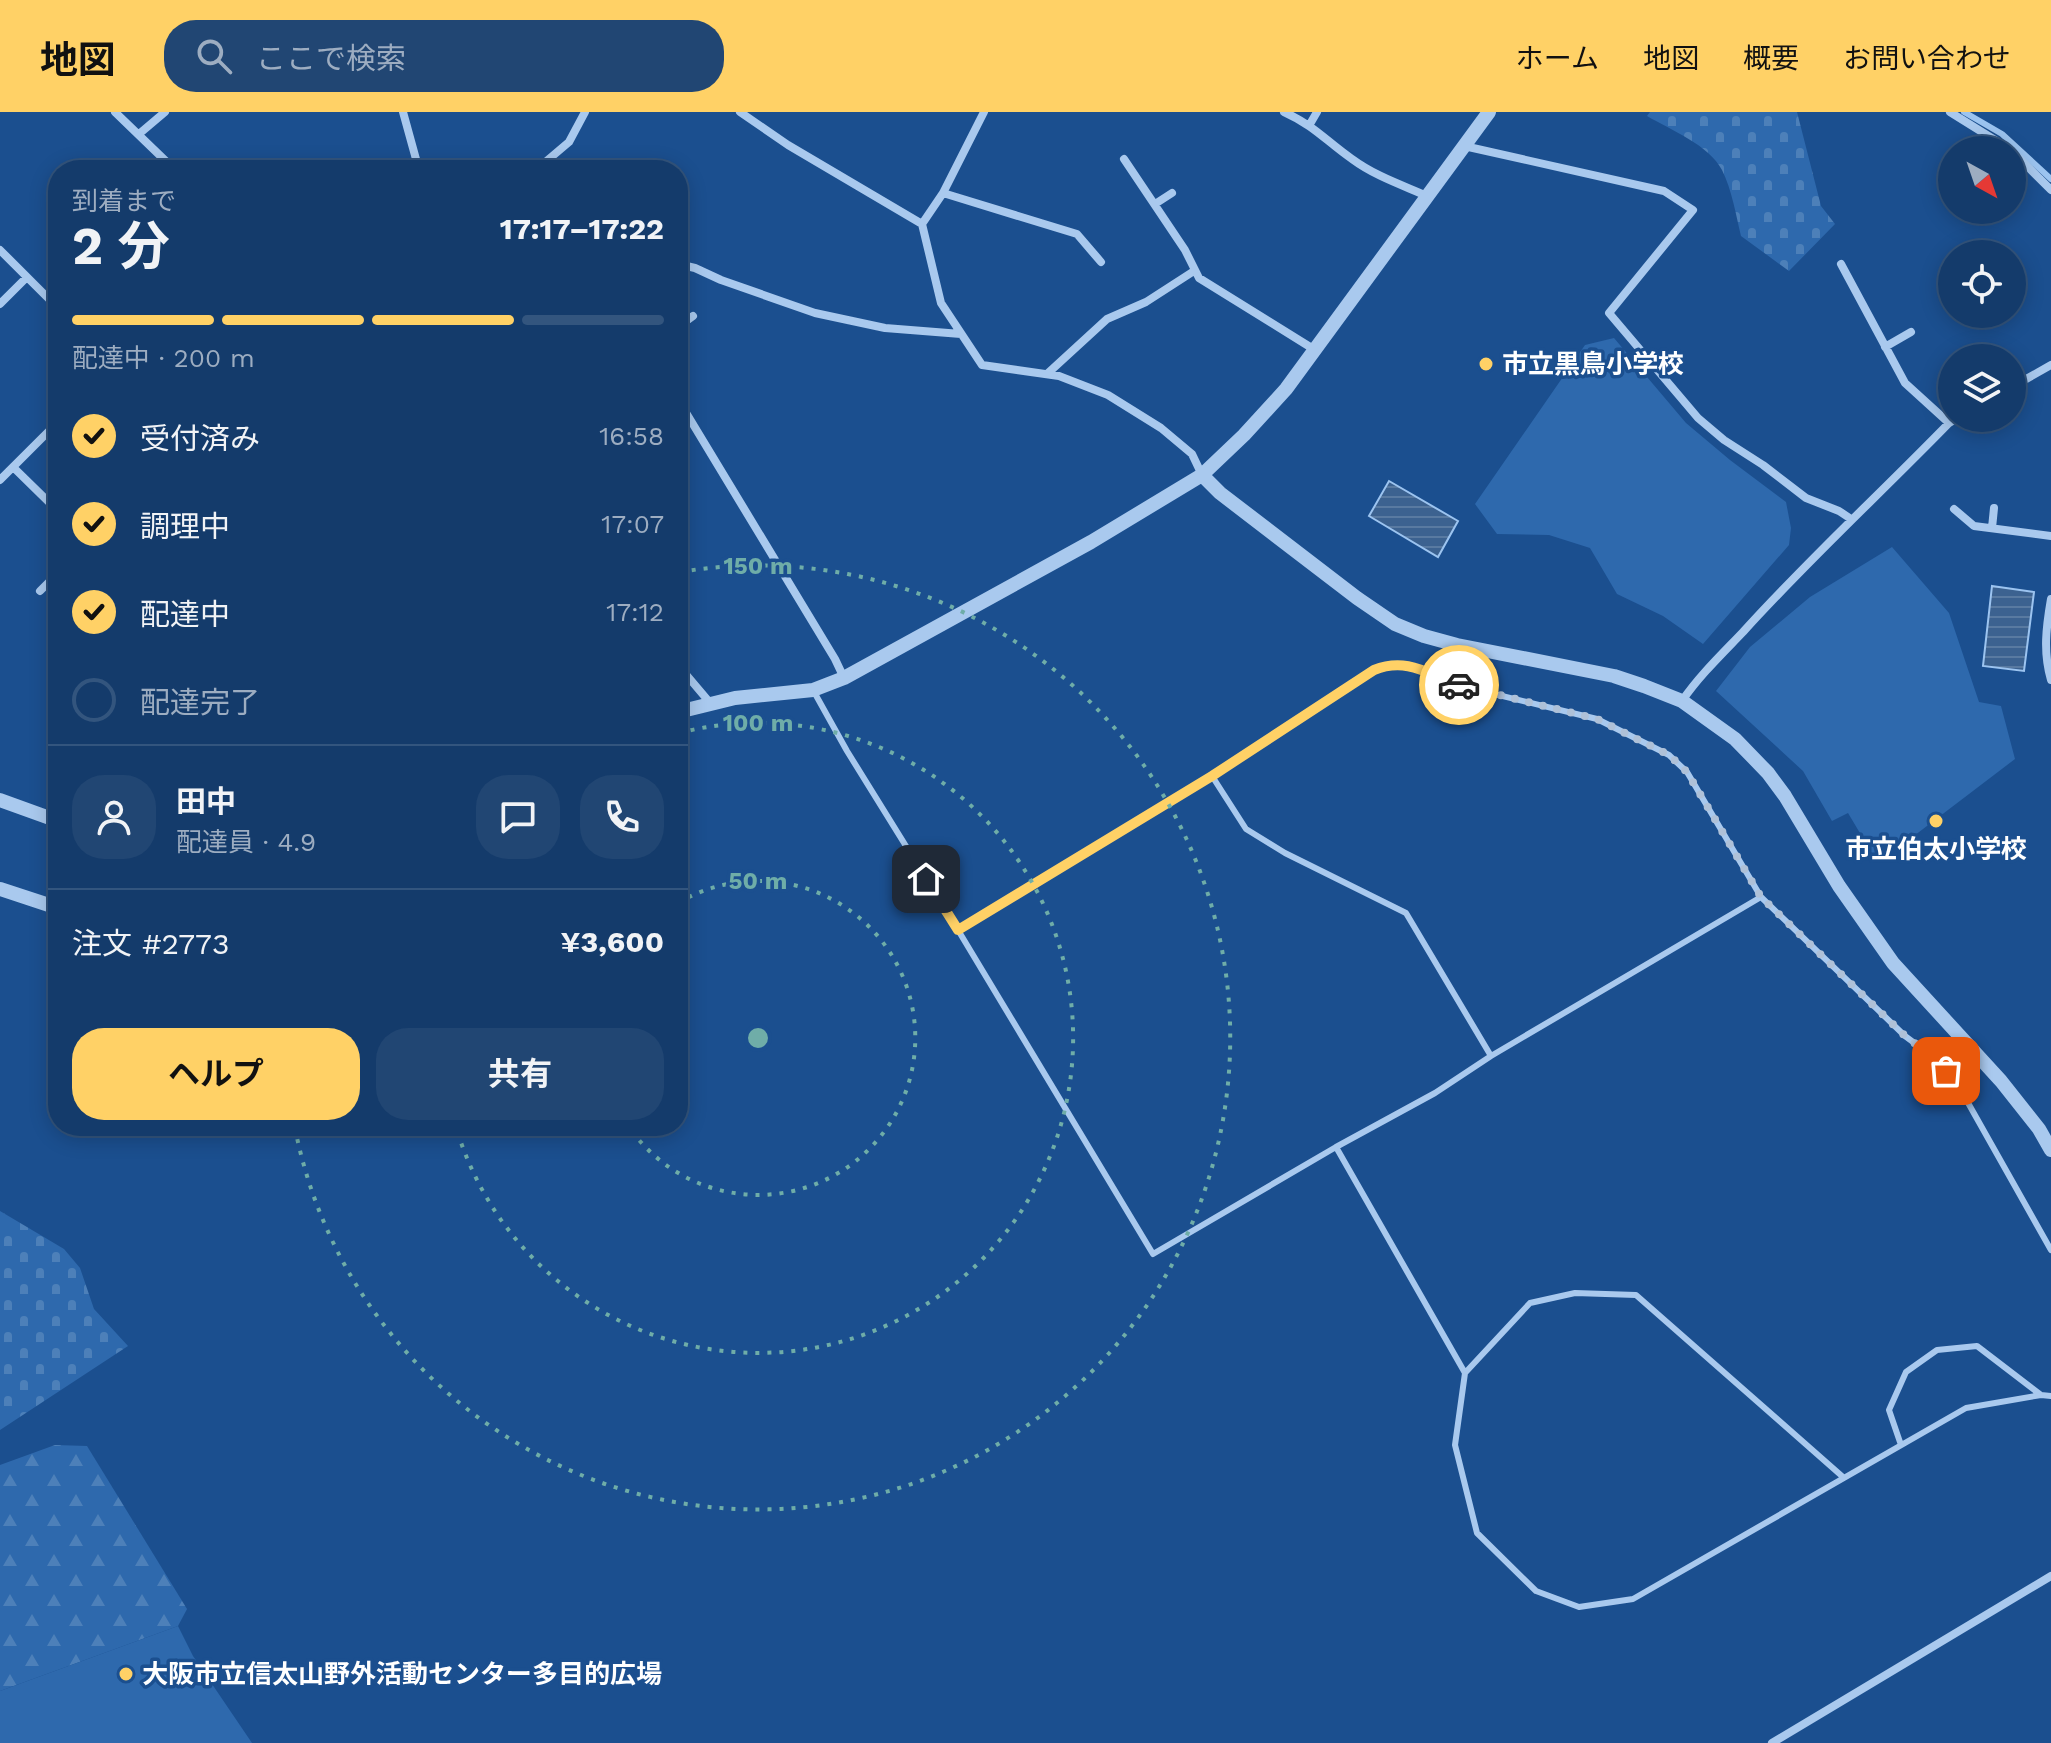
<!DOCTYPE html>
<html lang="ja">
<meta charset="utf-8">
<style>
body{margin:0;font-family:"Work Sans","Noto Sans JP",sans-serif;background:#214673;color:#f1f3f6;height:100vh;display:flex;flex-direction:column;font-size:30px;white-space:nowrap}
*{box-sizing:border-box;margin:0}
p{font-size:26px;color:#9dadc1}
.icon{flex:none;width:44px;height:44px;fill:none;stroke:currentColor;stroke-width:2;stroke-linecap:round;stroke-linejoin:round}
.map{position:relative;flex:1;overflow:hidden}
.side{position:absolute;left:48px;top:48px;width:640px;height:976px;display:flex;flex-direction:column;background:#143b6b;border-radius:32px;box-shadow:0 4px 20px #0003,0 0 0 2px #33557e}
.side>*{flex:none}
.needle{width:52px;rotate:140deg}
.tools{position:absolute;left:1938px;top:24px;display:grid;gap:16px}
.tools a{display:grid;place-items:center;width:88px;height:88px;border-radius:50%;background:#143b6b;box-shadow:0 4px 20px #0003,0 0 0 2px #33557e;font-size:40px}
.pin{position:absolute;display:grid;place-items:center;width:68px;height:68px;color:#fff;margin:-34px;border-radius:16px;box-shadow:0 4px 12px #0006}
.courier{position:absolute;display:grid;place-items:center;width:80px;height:80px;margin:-40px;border:6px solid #ffd166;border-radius:50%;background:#fff;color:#222;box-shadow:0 2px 10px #0007}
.overview em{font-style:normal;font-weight:700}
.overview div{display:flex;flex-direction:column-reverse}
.overview{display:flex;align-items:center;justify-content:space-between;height:136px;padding:0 24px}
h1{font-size:52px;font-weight:700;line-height:60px}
.bar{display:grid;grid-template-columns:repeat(4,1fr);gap:12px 8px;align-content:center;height:96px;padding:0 24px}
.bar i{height:10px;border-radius:6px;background:#33557e}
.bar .current{background:#ffd166}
.bar p{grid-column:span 4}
.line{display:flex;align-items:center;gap:20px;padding:0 24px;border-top:2px solid #33557e}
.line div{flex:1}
.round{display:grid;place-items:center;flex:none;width:84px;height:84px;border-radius:32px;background:#214673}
ol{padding:0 24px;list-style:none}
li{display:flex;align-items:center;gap:24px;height:88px}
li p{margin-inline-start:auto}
li .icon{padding:8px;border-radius:50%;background:#ffd166;color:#111;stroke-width:4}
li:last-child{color:#9dadc1}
li i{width:44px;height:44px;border:4px solid #33557e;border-radius:50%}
.primary-button{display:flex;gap:16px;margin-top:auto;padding:16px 24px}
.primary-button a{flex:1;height:92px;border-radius:32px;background:#ffd166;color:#111;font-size:32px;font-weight:700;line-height:92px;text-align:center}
.primary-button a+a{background:#214673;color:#f1f3f6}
header{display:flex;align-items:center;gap:48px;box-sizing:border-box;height:112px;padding:0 40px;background:#ffd166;color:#111}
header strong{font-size:38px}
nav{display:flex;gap:44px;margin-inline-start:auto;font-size:28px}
.search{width:560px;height:72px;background:#214673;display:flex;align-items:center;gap:20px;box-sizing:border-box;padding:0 28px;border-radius:32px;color:#9dadc1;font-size:30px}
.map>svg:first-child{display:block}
.forest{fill:url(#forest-firs)}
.cemetery{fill:url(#cemetery-stones)}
.pitch{fill:#2e69ad}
.water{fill:url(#water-rules);stroke:#9cc4f0;stroke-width:2}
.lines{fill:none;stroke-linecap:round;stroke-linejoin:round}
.stream{stroke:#9cc4f0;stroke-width:6}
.service{stroke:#a9c9ee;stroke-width:6}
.minor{stroke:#a9c9ee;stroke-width:8}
.tertiary{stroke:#a9c9ee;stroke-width:14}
.done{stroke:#afc1d8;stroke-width:8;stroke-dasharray:0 14.4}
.route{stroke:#ffd166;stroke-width:10}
.ring{fill:none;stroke:#6fada8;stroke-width:4;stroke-dasharray:4 8}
.poi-dot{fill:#ffd166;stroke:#1b4f8f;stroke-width:3}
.labels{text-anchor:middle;stroke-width:7;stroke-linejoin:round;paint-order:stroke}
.poi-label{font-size:26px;font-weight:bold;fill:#fff;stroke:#1b4f8f;text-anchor:start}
.centre{fill:#6fada8;stroke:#1b4f8f;stroke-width:4}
.ring-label{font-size:24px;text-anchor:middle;font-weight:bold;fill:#6fada8;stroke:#1b4f8f;stroke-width:7;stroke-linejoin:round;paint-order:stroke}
</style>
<header>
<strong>地図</strong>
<div class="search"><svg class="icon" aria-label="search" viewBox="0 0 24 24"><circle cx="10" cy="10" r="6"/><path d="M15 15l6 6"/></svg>ここで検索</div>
<nav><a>ホーム</a><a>地図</a><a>概要</a><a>お問い合わせ</a></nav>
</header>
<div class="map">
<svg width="2051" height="1631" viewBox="0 0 2051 1631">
<defs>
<pattern id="forest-firs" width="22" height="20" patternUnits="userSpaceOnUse" patternTransform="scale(2)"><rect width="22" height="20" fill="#2e69ad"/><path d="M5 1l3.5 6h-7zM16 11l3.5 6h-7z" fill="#4d80b9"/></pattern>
<pattern id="cemetery-stones" width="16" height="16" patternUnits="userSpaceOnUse" patternTransform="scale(2)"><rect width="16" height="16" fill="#2e69ad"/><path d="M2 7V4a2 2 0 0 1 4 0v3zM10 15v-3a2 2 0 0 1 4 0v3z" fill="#4d80b9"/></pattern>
<pattern id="water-rules" width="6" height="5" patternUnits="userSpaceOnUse" patternTransform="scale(2)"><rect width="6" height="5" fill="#3c6290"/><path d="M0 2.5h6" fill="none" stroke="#597aa1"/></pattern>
</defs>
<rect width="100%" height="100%" fill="#1b4f8f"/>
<!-- forest -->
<path class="forest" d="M55 1333 87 1334 187 1497 178 1514 0 1579V1353Z"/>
<!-- cemetery -->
<path class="cemetery" d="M1650 0H1797L1821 94 1835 112 1789 159 1741 124C1736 103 1732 78 1722 58 1709 33 1671 18 1647 4Z
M0 1099 64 1137 80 1156 94 1197 128 1234 0 1318Z"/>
<!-- pitch -->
<path class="pitch" d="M1614 226 1686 311 1730 348 1786 390 1791 416 1789 433 1703 532 1663 504 1617 482 1590 436 1549 423 1497 422 1475 392 1585 233Z
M1892 435 1949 501 1979 590 2001 594 2015 647 1902 733 1873 743 1848 701 1832 709 1803 659 1716 579 1750 535 1810 485Z
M178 1514 193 1544 252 1631H0V1579Z"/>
<!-- water -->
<path class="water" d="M1389 369 1458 409 1438 445 1369 404Z
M1992 474 2034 480 2024 559 1983 554Z"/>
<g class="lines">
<!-- stream -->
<path class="stream" d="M1964 0 2002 22 2051 67"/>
<!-- service -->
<path class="service" d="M813 578 847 639 958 818 1153 1142 1336 1035 1465 1261
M1212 664 1246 717 1285 741 1406 801 1491 944
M958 818 1212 664 1353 570 1390 552H1404L1457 573 1597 607 1669 643 1687 660 1761 785 1905 924 1936 947 1967 989 2051 1138
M1336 1035 1435 981 1491 944 1761 785
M1901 1333 1889 1298 1906 1260 1937 1238 1977 1234 2041 1283
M1843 1365 1636 1183 1575 1181 1530 1191 1465 1261 1455 1333 1477 1421 1536 1479 1579 1495 1633 1487 1966 1296 2041 1283 2051 1284"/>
<!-- minor -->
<path class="minor" d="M115 0 175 58
M403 0 419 58
M740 0 788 33 922 112 941 191 982 253 1059 264 1108 283 1161 316 1192 342 1202 363
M1284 0C1315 14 1326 29 1352 47 1375 64 1402 73 1427 84
M1950 0 2011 38
M1310 12 1317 0
M139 22 165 0
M1464 34 1664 79 1693 98 1609 201 1698 306 1724 328 1763 353 1806 386 1839 399 1851 407
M2012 39 2051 78
M1124 47 1185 138 1199 166 1315 238
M536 58 569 30 585 0
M943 81 1077 122 1101 150
M1155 92 1172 81
M922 112 943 81 984 0
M0 138 58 196
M678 152 695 156 721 168 815 201 885 216 961 222
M1841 152 1905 271 1949 311
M0 192 27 165
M678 215 693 204
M1885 235 1911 220
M1047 262 1107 207 1146 190 1194 159
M2012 275 2051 253
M678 294 685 299 835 547 844 566
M13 355 58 399
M0 368 58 310
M1954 397 1974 414 2051 424
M1992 416 1994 396
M40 479 58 461
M2051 487C2046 516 2043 540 2051 568
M678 553 711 592
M1682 589C1699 564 1722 542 1743 520 1809 447 1881 381 1949 311L1957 306
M1772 1631 2051 1464"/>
<!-- tertiary -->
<path class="tertiary" d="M1202 363 1220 381 1357 486 1395 512 1424 524 1457 533 1614 564 1644 574 1682 589 1735 627 1768 661 1785 684 1839 774 1893 851 2001 969 2039 1017 2051 1038
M678 600 735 586 813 578 844 566 1091 430 1202 363 1244 323 1286 277 1489 0
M0 688 58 709
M0 777 58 796"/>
</g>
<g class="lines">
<!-- done -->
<path class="done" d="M1459 573 1597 607 1669 643 1687 660 1761 785 1905 924 1936 947 1946 959"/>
<!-- route -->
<path class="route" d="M926 767 958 818 1212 664 1374 558C1407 545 1428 562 1459 573"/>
</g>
<!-- distance rings -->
<g class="ring">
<path d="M678 791A157 157 0 1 1 629 1015"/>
<path d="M679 621A315 315 0 1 1 456 1015"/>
<path d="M680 460A472 472 0 1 1 295 1016"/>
</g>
<!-- markers -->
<g class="poi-dot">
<circle cx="1486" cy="252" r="8"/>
<circle cx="1936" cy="709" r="8"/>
<circle cx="126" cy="1562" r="8"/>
</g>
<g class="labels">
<!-- poi labels -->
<g class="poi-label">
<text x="1502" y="261">市立黒鳥小学校</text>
<text x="1936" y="746" text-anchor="middle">市立伯太小学校</text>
<text x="142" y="1571">大阪市立信太山野外活動センター多目的広場</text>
</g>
</g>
<circle cx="758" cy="926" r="12" class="centre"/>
<g class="ring-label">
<text x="758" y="462">150 m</text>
<text x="758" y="619">100 m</text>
<text x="758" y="777">50 m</text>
</g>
</svg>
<div class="tools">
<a><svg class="needle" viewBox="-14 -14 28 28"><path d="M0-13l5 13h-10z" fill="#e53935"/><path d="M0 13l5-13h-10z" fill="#9dadc1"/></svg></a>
<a><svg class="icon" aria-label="locate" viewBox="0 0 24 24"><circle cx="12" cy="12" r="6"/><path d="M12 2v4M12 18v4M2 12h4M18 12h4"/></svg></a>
<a><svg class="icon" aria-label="layers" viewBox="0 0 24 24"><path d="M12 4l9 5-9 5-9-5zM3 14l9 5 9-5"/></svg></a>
</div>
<div class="pin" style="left:1946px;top:959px;background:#ea580c"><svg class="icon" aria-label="bag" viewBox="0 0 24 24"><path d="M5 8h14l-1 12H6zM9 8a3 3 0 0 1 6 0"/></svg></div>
<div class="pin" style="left:926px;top:767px;background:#1f2937"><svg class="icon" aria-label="home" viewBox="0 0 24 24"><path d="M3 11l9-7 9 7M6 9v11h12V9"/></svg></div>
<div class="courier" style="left:1459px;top:573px"><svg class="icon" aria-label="car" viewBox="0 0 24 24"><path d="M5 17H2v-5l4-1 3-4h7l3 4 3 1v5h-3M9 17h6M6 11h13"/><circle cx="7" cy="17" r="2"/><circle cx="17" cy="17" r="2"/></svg></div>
<section class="side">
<div class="overview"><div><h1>2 分</h1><p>到着まで</p></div><em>17:17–17:22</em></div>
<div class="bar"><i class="current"></i><i class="current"></i><i class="current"></i><i></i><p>配達中 · 200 m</p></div>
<ol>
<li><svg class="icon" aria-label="check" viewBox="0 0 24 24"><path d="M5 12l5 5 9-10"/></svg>受付済み<p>16:58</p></li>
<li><svg class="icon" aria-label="check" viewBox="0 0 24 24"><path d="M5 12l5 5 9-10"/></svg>調理中<p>17:07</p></li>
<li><svg class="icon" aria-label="check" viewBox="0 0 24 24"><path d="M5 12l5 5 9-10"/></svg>配達中<p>17:12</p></li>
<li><i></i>配達完了</li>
</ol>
<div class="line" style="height:144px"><a class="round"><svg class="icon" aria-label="person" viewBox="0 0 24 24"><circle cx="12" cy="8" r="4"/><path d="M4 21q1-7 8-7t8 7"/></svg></a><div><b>田中</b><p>配達員 · 4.9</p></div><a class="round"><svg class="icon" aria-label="chat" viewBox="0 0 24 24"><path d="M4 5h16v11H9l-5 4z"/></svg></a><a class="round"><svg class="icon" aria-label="phone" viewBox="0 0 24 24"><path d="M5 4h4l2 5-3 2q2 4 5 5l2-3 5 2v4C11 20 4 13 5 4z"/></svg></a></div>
<div class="line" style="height:104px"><div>注文 #2773</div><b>¥3,600</b></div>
<div class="primary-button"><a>ヘルプ</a><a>共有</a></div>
</section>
</div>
